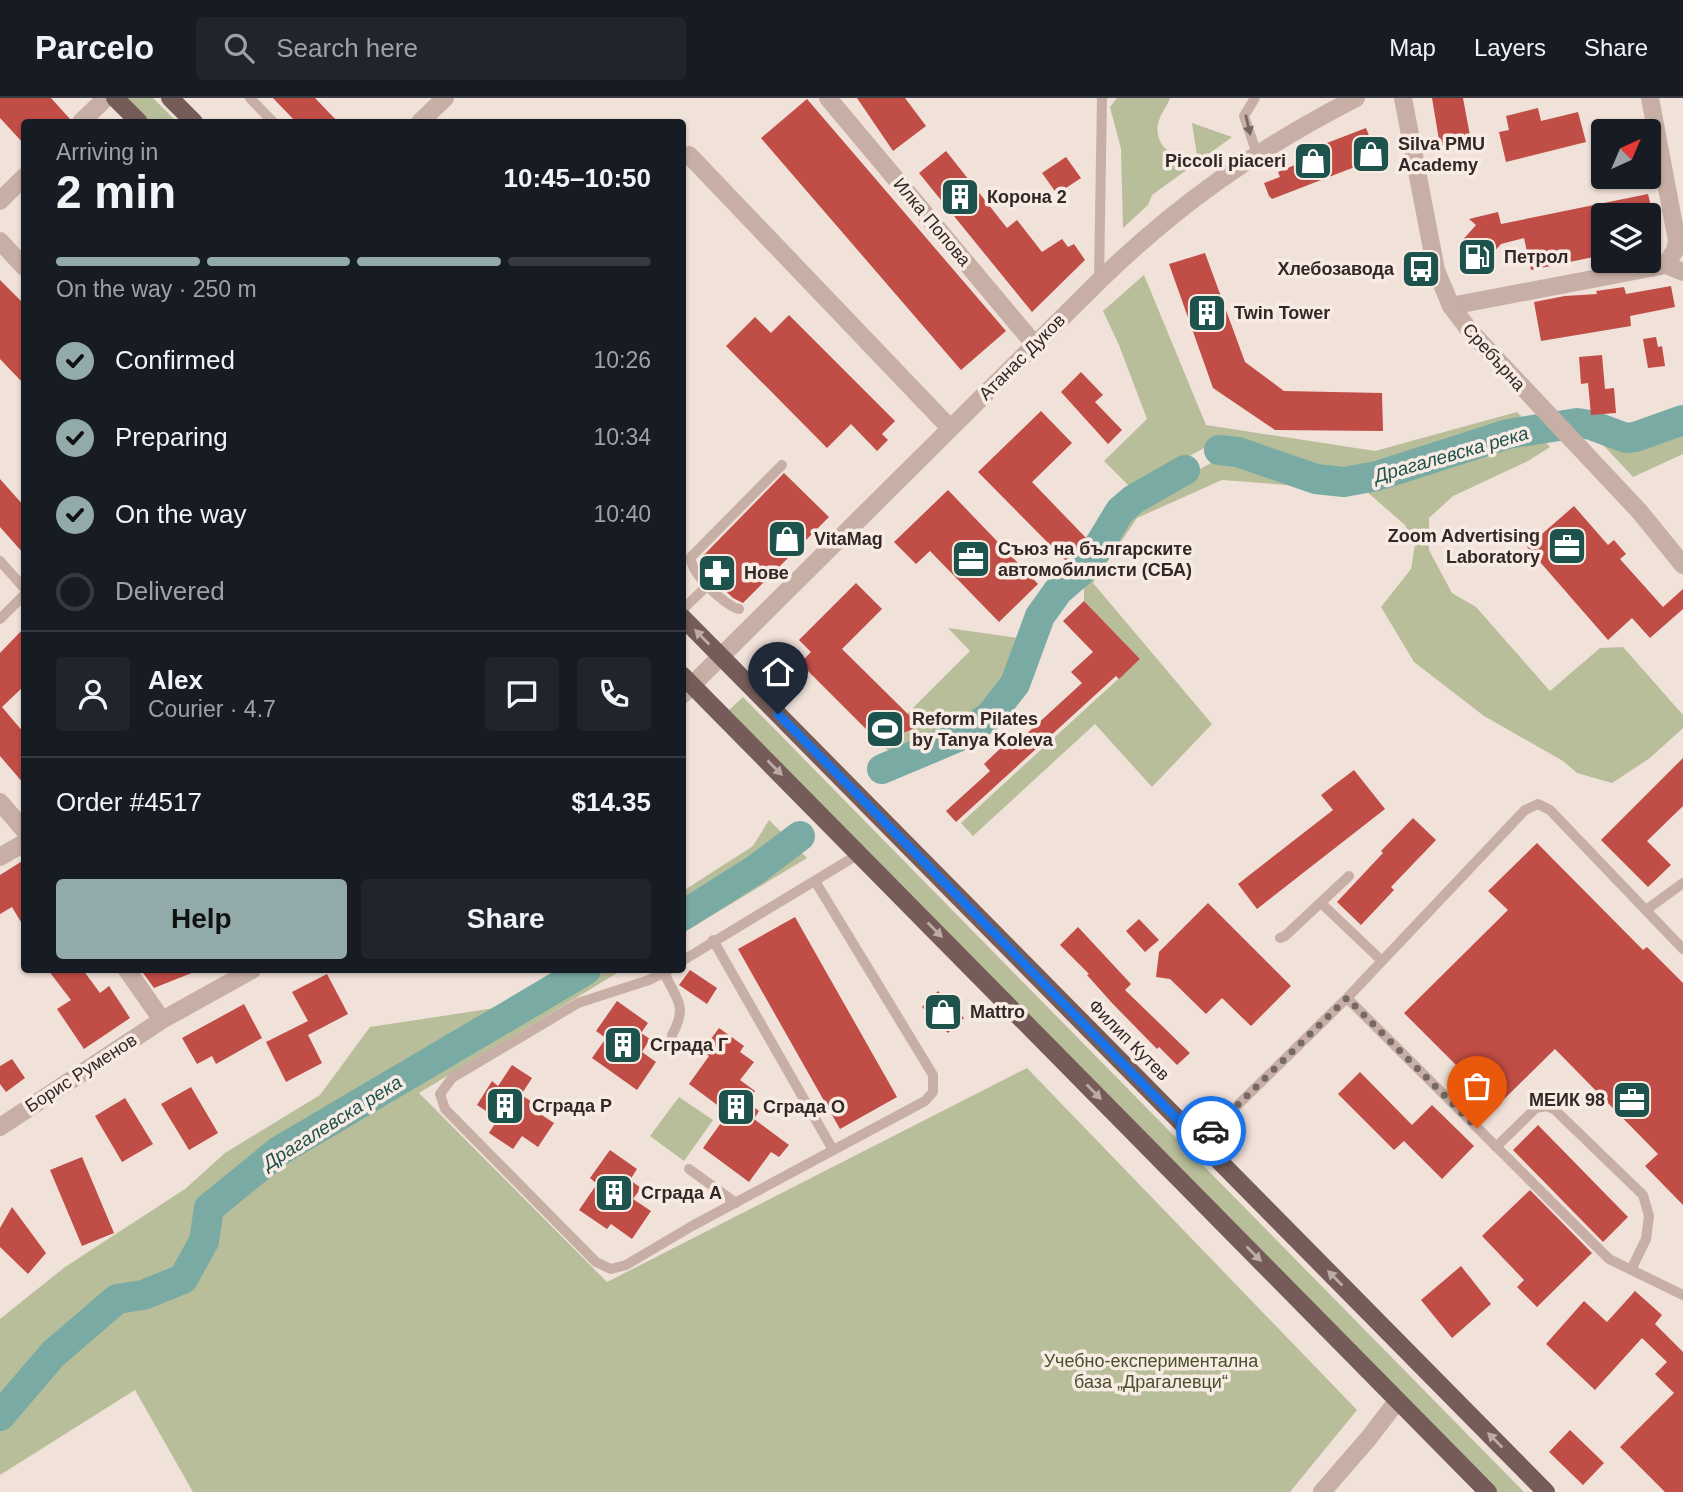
<!DOCTYPE html>
<meta charset="utf-8">
<style>
body{margin:0;font-family:Arial,sans-serif;background:#20242c;color:#f1f3f6;height:100vh;display:flex;flex-direction:column;font-size:26px;white-space:nowrap}
*{box-sizing:border-box;margin:0}
p{font-size:23px;color:#9ea1a6}
.icon{flex:none;width:38px;height:38px;fill:none;stroke:currentColor;stroke-width:2;stroke-linecap:round;stroke-linejoin:round}
.map{position:relative;flex:1;overflow:hidden}
.side{position:absolute;left:21px;top:21px;width:665px;height:854px;display:flex;flex-direction:column;background:#171b24;border-radius:7px;box-shadow:0 2px 5px #0004}
.side>*{flex:none}
.needle{width:46px;rotate:44deg}
.controls{position:absolute;left:1591px;top:21px;display:grid;gap:14px}
.controls a{display:grid;place-items:center;width:70px;height:70px;border-radius:7px;background:#171b24;box-shadow:0 2px 5px #0004;font-size:35px}
.pin{position:absolute;display:grid;place-items:center;width:60px;height:60px;color:#fff;margin:-72px -30px;border-radius:50% 50% 50% 0;rotate:-45deg;box-shadow:0 0 7px #0007}
.pin .icon{rotate:45deg}
.courier{position:absolute;display:grid;place-items:center;width:70px;height:70px;margin:-35px;border:5px solid #1a73e8;border-radius:50%;background:#fff;color:#222;box-shadow:0 2px 9px #0007}
.head em{font-style:normal;font-weight:700}
.head div{display:flex;flex-direction:column-reverse}
.head{display:flex;align-items:center;justify-content:space-between;height:119px;padding:0 35px}
h1{font-size:46px;font-weight:700;line-height:52px}
.bar{display:grid;grid-template-columns:repeat(4,1fr);gap:10px 7px;align-content:center;height:84px;padding:0 35px}
.bar i{height:9px;border-radius:5px;background:#363941}
.bar .active{background:#92abaa}
.bar p{grid-column:span 4}
.line{display:flex;align-items:center;gap:18px;padding:0 35px;border-top:2px solid #363941}
.line div{flex:1}
.round{display:grid;place-items:center;flex:none;width:74px;height:74px;border-radius:7px;background:#20242c}
ol{padding:0 35px;list-style:none}
li{display:flex;align-items:center;gap:21px;height:77px}
li p{margin-inline-start:auto}
li .icon{padding:7px;border-radius:50%;background:#92abaa;color:#111;stroke-width:4}
li:last-child{color:#9ea1a6}
li i{width:38px;height:38px;border:4px solid #363941;border-radius:50%}
.cta{display:flex;gap:14px;margin-top:auto;padding:14px 35px}
.cta a{flex:1;height:80px;border-radius:7px;background:#92abaa;color:#111;font-size:28px;font-weight:700;line-height:80px;text-align:center}
.cta a+a{background:#20242c;color:#f1f3f6}
header{display:flex;align-items:center;gap:42px;box-sizing:border-box;height:98px;padding:0 35px;background:#171b24;border-bottom:2px solid #363941}
header strong{font-size:33px}
nav{display:flex;gap:38px;margin-inline-start:auto;font-size:24px}
.search{width:490px;height:63px;background:#20242c;display:flex;align-items:center;gap:18px;box-sizing:border-box;padding:0 24px;border-radius:7px;color:#9ea1a6;font-size:26px}
.map>svg:first-child{display:block}
.green{fill:#b8be9a}
.lines{fill:none;stroke-linecap:round;stroke-linejoin:round}
.river{stroke:#79aba4;stroke-width:30}
.building{fill:#c04d46}
.service{stroke:#c7afa5;stroke-width:10}
.minor{stroke:#c7afa5;stroke-width:18}
.tertiary{stroke:#c7afa5;stroke-width:18}
.primary{stroke:#755c58;stroke-width:18}
.oneway{fill:#76655f}
.oneway2{fill:#bdaba5}
.done{stroke:#756965;stroke-width:7;stroke-dasharray:0 12.6}
.route{stroke:#1a73e8;stroke-width:9}
.labels{text-anchor:middle;stroke-width:7;stroke-linejoin:round;paint-order:stroke}
.poi-label{font-size:18px;font-weight:bold;fill:#332826;stroke:#f8ebe4;text-anchor:start}
.street-label{font-size:18px;fill:#332826;stroke:#f8ebe4}
.park-label{font-size:18px;fill:#49502b;stroke:#f8ebe4}
.water-label{font-size:19px;font-style:italic;fill:#1e524c;stroke:#f8ebe4}
</style>
<header>
<strong>Parcelo</strong>
<div class="search"><svg class="icon" aria-label="search" viewBox="0 0 24 24"><circle cx="10" cy="10" r="6"/><path d="M15 15l6 6"/></svg>Search here</div>
<nav><a>Map</a><a>Layers</a><a>Share</a></nav>
</header>
<div class="map">
<svg width="1683" height="1394" viewBox="0 0 1683 1394">
<rect width="100%" height="100%" fill="#f0e1d9"/>
<!-- green -->
<path class="green" d="M127 0H153L177 24H151Z
M1117 0H1170C1167 9 1160 16 1158 26 1154 50 1176 63 1197 58L1192 25 1232 39 1152 97 1148 107 1123 130 1121 51 1110 9Z
M1144 177 1206 327 1375 353 1517 314 1528 326 1385 369 1365 372H1321L1291 363 1241 343H1217L1131 390 1104 363 1147 321 1119 247 1103 213Z
M1683 313V356L1633 379 1577 319 1642 330Z
M1539 337 1550 349 1528 363 1453 398 1429 420V452L1452 495 1476 509 1550 593 1600 550 1623 549 1683 617V630L1650 660 1612 685 1577 675 1563 663 1484 618 1414 564 1381 509 1411 471 1415 446 1405 427 1366 393 1222 382 1137 420 1093 485 1212 626 1152 689 1095 626 973 738 961 725 1140 561 1084 503V478L1127 413 1221 359 1244 360 1313 385 1352 388 1398 381Z
M948 530 1025 541C1005 622 964 631 894 658L880 645 919 629 907 616 970 553Z
M743 599 1524 1394H1497L729 612Z
M769 722 807 760 683 835V793L753 748Z
M557 872H622L419 995 607 1184 1027 970 1357 1312 1290 1394H193L135 1292 0 1377V1221L65 1169 185 1091 225 1055 320 997 370 929 495 910Z
M679 999 713 1022 684 1063 650 1038Z"/>
<g class="lines">
<!-- river -->
<path class="river" d="M1219 352 1238 354 1316 381 1344 384 1377 378 1508 336 1577 325 1591 327 1626 340 1635 339 1683 322
M882 671 958 639 990 618 1015 586 1040 518 1058 493 1081 473 1092 459 1120 413 1134 401 1185 372
M682 818 755 772 800 738
M0 1318 53 1256 117 1201 143 1197 183 1181 204 1143 209 1110 279 1053 586 872"/>
</g>
<!-- building -->
<path class="building" d="M0 0H51L70 21V24H24V46L0 20Z
M273 0H315L338 24H296Z
M857 0H905L926 28 893 53Z
M1432 0H1463L1471 43 1440 48Z
M807 1 1006 233 961 272 761 40Z
M1538 10 1541 23 1578 14 1586 44 1506 64 1499 34 1509 32 1506 18Z
M1366 30 1378 60 1272 101 1269 98 1264 85 1280 79 1278 74 1307 62 1306 59 1321 53 1319 48Z
M946 53 1007 130 1017 122 1042 154 1062 141 1068 149 1074 146 1085 162 1032 214 919 75Z
M1066 59 1081 80 1057 96 1042 75Z
M1648 96 1653 117H1603V157L1531 172 1524 140 1501 146 1483 166 1460 145 1476 127 1469 121 1498 114 1501 126Z
M1205 155 1245 264 1284 293 1382 295 1383 333 1275 332 1213 290 1169 166Z
M0 182 24 206V286L0 261Z
M1671 188 1675 209 1630 218 1631 228 1541 243 1534 204 1565 198 1597 196 1596 193 1624 189 1626 196Z
M789 217 895 323 882 336 888 342 877 353 851 326 827 350 726 248 755 219 771 235Z
M1656 239 1658 249 1662 248 1665 268 1648 270 1643 241Z
M1602 257 1605 291 1614 290 1616 315 1591 317 1588 285 1581 286 1579 259Z
M1081 274 1103 297 1095 304 1122 332 1108 346 1061 294Z
M1041 313 1072 345 1032 384 1088 442 1066 463 978 374Z
M784 375 829 419 743 505 733 500 704 472 699 462Z
M0 381 24 408V456L0 429Z
M948 392 1038 486 999 524 930 453 916 466 894 444Z
M1574 408 1608 447 1614 442 1626 456 1620 461 1663 509 1683 491V511L1650 540 1632 520 1608 542 1527 449Z
M856 485 882 511 842 551 920 628 880 645 800 565 811 554 799 542Z
M1084 503 1140 561 1119 581 1116 578 956 724 946 713 990 673 984 666 1005 646 1010 651 1082 585 1071 574 1093 554 1063 523Z
M24 530V588L2 609 24 635V686L0 658V555Z
M1683 660V708L1647 743 1671 767 1648 789 1601 742Z
M1354 672 1385 711 1257 811 1238 786 1333 712 1321 697Z
M1413 720 1436 742 1391 789 1394 792 1361 827 1337 804 1383 755 1381 753Z
M1537 745 1643 852 1647 849 1683 885V1107L1645 1068 1658 1056 1555 951 1497 1008 1404 915 1508 812 1488 793Z
M24 762V829L12 809 0 816V777Z
M1208 805 1291 888 1251 928 1222 900 1206 916 1170 881 1156 879 1159 854Z
M795 819 897 999 840 1031 738 851Z
M1139 821 1159 842 1145 854 1126 833Z
M1078 829 1131 886 1125 892 1190 955 1177 967 1159 949 1157 951 1112 905 1087 877 1089 876 1060 847Z
M48 872H83L100 895 109 888 130 920 84 951 57 911 71 902Z
M141 872H199L154 890Z
M690 872 717 890 707 906 679 887Z
M327 876 348 916 308 937 322 965 286 984 266 944 308 923 292 894Z
M938 893 964 920 948 935 922 909Z
M617 903 648 925 641 935 650 941 642 954 656 964 637 992 592 960 606 940 596 933Z
M244 906 262 940 216 966 212 958 197 966 182 940Z
M719 930 744 948 740 954 754 964 740 982 755 993 747 1004 759 1013 754 1021 789 1047 779 1059 771 1054 749 1084 703 1050 728 1015 689 986 709 958 702 953Z
M12 961 25 980 6 994 0 986V968Z
M512 967 532 980 521 997 534 1005 531 1010 554 1025 538 1049 522 1038 513 1051 489 1035 498 1021 477 1007 492 983 498 988Z
M1360 974 1412 1027 1432 1007 1474 1048 1442 1081 1404 1043 1394 1052 1338 996Z
M191 989 218 1035 189 1052 161 1006Z
M125 1000 153 1046 122 1064 95 1018Z
M1538 1027 1628 1119 1603 1144 1513 1052Z
M610 1052 637 1071 630 1082 641 1090 633 1101 651 1113 632 1141 611 1126 607 1131 579 1112 597 1086 590 1080Z
M82 1059 114 1135 82 1148 50 1072Z
M1530 1092 1592 1155 1537 1209 1517 1189 1524 1182 1482 1138Z
M12 1109 46 1155 28 1176 0 1149V1130Z
M1461 1168 1491 1206 1452 1240 1421 1202Z
M1635 1193 1662 1217 1655 1226 1683 1254V1394H1665L1620 1349 1674 1295 1655 1276 1667 1264 1642 1240 1595 1292 1546 1246 1584 1203 1607 1224Z
M1570 1332 1604 1365 1583 1387 1549 1354Z"/>
<g class="lines">
<!-- service -->
<path class="service" d="M250 0 273 24
M1255 0 1244 18 1257 56
M1099 181 1102 0
M0 463 24 490
M739 511C725 508 689 474 691 459L782 367
M682 512 708 487
M0 521 24 497
M1321 805 1382 863
M1646 812 1683 785
M1280 840 1285 838 1349 778
M713 842 833 1052
M682 863 859 756
M669 872 649 882 578 905 452 980 440 996 445 1011 596 1164 611 1171 626 1167 692 1128 925 1003 933 994V977L815 783
M664 875C677 902 688 908 672 937
M1347 900 1609 1161 1683 1197
M1200 1044 1347 900 1525 712 1538 706 1550 712 1683 851
M1496 1049 1536 1010 1546 1008 1554 1011 1643 1097 1649 1118 1646 1141 1631 1172
M689 1071 736 1105"/>
<!-- minor -->
<path class="minor" d="M828 0 1035 247
M1650 0 1677 143 1675 152 1666 167
M81 24 106 0
M420 24 445 0
M689 57 950 330
M0 103 24 79
M0 143 24 169
M1451 208 1666 167 1683 174
M682 597 1099 183C1179 105 1257 51 1356 0
M0 704 24 732
M0 759 24 745
M127 872 162 922
M0 1029 162 922 252 872
M1322 1394 1368 1341 1398 1302"/>
<!-- tertiary -->
<path class="tertiary" d="M1403 0 1436 172 1451 208 1470 233 1640 414 1683 467"/>
<!-- primary -->
<path class="primary" d="M115 0 139 24
M170 0 194 24
M682 519 1546 1394
M682 577 1488 1394"/>
</g>
<!-- one-way arrows -->
<defs><path id="oneway-solid" d="M-6-.8H1V-3.2L6.5 0L1 3.2V.8H-6Z" transform="scale(1.75)"/></defs>
<use class="oneway" href="#oneway-solid" transform="translate(1248 27) rotate(77)"/>
<g class="oneway2">
<use href="#oneway-solid" transform="translate(702 539) rotate(-134)"/>
<use href="#oneway-solid" transform="translate(775 670) rotate(45)"/>
<use href="#oneway-solid" transform="translate(935 832) rotate(45)"/>
<use href="#oneway-solid" transform="translate(1094 994) rotate(45)"/>
<use href="#oneway-solid" transform="translate(1254 1156) rotate(45)"/>
<use href="#oneway-solid" transform="translate(1335 1180) rotate(-135)"/>
<use href="#oneway-solid" transform="translate(1495 1342) rotate(-135)"/>
</g>
<g class="lines">
<!-- done -->
<path class="done" d="M1211 1033 1347 900 1477 1030"/>
<!-- route -->
<path class="route" d="M778 616 1200 1044 1211 1033"/>
</g>
<!-- icons -->
<defs>
<g id="shop-square" transform="scale(2.0125)"><rect x="-9" y="-9" width="18" height="18" rx="4" fill="#1e524c" stroke="#f8ebe4"/><path d="M-5-2.5h2.3a2.7 3.5 0 0 1 5.4 0H5L5.5 6h-11ZM-1.5-2.5h3a1.5 2.3 0 0 0-3 0Z" fill="#fff"/></g>
<g id="building-square" transform="scale(2.0125)"><rect x="-9" y="-9" width="18" height="18" rx="4" fill="#1e524c" stroke="#f8ebe4"/><path d="M-4-6H4V6H1V3H-1V6H-4ZM-2.5-4.3h1.7v1.8h-1.7ZM.8-4.3h1.7v1.8H.8ZM-2.5-1h1.7V.8h-1.7ZM.8-1h1.7V.8H.8Z" fill="#fff"/></g>
<g id="fuel-square" transform="scale(2.0125)"><rect x="-9" y="-9" width="18" height="18" rx="4" fill="#1e524c" stroke="#f8ebe4"/><path d="M-5.5-6h7V0h2V4h1.3V-2.5L3-4.5l.8-.8L6-3V5H2.5V1h-1V6h-7ZM-4.2-4.7v3.2H.2V-4.7Z" fill="#fff"/></g>
<g id="bus-square" transform="scale(2.0125)"><rect x="-9" y="-9" width="18" height="18" rx="4" fill="#1e524c" stroke="#f8ebe4"/><path d="M-5-6H5V4H4V6H2V4H-2V6H-4V4H-5ZM-3.5-4V0h7V-4ZM-3.5 1.2v1.5H-2V1.2ZM2 1.2v1.5H3.5V1.2Z" fill="#fff"/></g>
<g id="office-square" transform="scale(2.0125)"><rect x="-9" y="-9" width="18" height="18" rx="4" fill="#1e524c" stroke="#f8ebe4"/><path d="M-6-3h4V-5.5h4V-3h4V5H-6ZM-1-4.5V-3h2v-1.5ZM-6 0V1H6V0Z" fill="#fff"/></g>
<g id="pharmacy-square" transform="scale(2.0125)"><rect x="-9" y="-9" width="18" height="18" rx="4" fill="#1e524c" stroke="#f8ebe4"/><path d="M-2-6h4v4h4v4h-4v4h-4v-4h-4v-4h4Z" fill="#fff"/></g>
<g id="stadium-square" transform="scale(2.0125)"><rect x="-9" y="-9" width="18" height="18" rx="4" fill="#1e524c" stroke="#f8ebe4"/><path d="M0-5a6.5 5 0 1 0 0 10a6.5 5 0 1 0 0-10ZM-3.5-1.8h7v3.6h-7Z" fill="#fff"/></g>
</defs>
<g fill-rule="evenodd">
<use href="#shop-square" x="1371" y="56"/>
<use href="#shop-square" x="1313" y="63"/>
<use href="#building-square" x="960" y="99"/>
<use href="#fuel-square" x="1477" y="159"/>
<use href="#bus-square" x="1421" y="171"/>
<use href="#building-square" x="1207" y="215"/>
<use href="#shop-square" x="787" y="441"/>
<use href="#office-square" x="1567" y="448"/>
<use href="#office-square" x="971" y="461"/>
<use href="#pharmacy-square" x="717" y="475"/>
<use href="#stadium-square" x="885" y="631"/>
<use href="#shop-square" x="943" y="914"/>
<use href="#building-square" x="623" y="947"/>
<use href="#office-square" x="1632" y="1002"/>
<use href="#building-square" x="505" y="1008"/>
<use href="#building-square" x="736" y="1009"/>
<use href="#building-square" x="614" y="1095"/>
</g>
<g class="labels">
<!-- poi labels -->
<g class="poi-label">
<text x="1398" y="52">Silva PMU<tspan x="1398" dy="21">Academy</tspan></text>
<text x="1286" y="69" text-anchor="end">Piccoli piaceri</text>
<text x="987" y="105">Корона 2</text>
<text x="1504" y="165">Петрол</text>
<text x="1394" y="177" text-anchor="end">Хлебозавода</text>
<text x="1234" y="221">Twin Tower</text>
<text x="1540" y="444" text-anchor="end">Zoom Advertising<tspan x="1540" dy="21">Laboratory</tspan></text>
<text x="814" y="447">VitaMag</text>
<text x="998" y="457">Съюз на българските<tspan x="998" dy="21">автомобилисти (СБА)</tspan></text>
<text x="744" y="481">Нове</text>
<text x="912" y="627">Reform Pilates<tspan x="912" dy="21">by Tanya Koleva</tspan></text>
<text x="970" y="920">Mattro</text>
<text x="650" y="953">Сграда Г</text>
<text x="1605" y="1008" text-anchor="end">МЕИК 98</text>
<text x="532" y="1014">Сграда Р</text>
<text x="763" y="1015">Сграда О</text>
<text x="641" y="1101">Сграда А</text>
</g>
<!-- street labels -->
<g class="street-label">
<text transform="translate(932 124) rotate(50)" y="6">Илка Попова</text>
<text transform="translate(1022 259) rotate(-45)" y="6">Атанас Дуков</text>
<text transform="translate(1494 259) rotate(48)" y="6">Сребърна</text>
<text transform="translate(1129 942) rotate(45)" y="6">Филип Кутев</text>
<text transform="translate(81 975) rotate(-33)" y="6">Борис Руменов</text>
</g>
<!-- park labels -->
<g class="park-label">
<text x="1151" y="1269">Учебно-експериментална<tspan x="1151" dy="21">база „Драгалевци“</tspan></text>
</g>
<!-- water labels -->
<g class="water-label">
<text transform="translate(1451 356) rotate(-16)" y="7">Драгалевска река</text>
<text transform="translate(332 1024) rotate(-32)" y="7">Драгалевска река</text>
</g>
</g>
</svg>
<div class="controls">
<a><svg class="needle" viewBox="-14 -14 28 28"><path d="M0-13l5 13h-10z" fill="#e53935"/><path d="M0 13l5-13h-10z" fill="#9ea1a6"/></svg></a>
<a><svg class="icon" aria-label="layers" viewBox="0 0 24 24"><path d="M12 4l9 5-9 5-9-5zM3 14l9 5 9-5"/></svg></a>
</div>
<div class="pin" style="left:1477px;top:1030px;background:#ea580c"><svg class="icon" aria-label="bag" viewBox="0 0 24 24"><path d="M5 8h14l-1 12H6zM9 8a3 3 0 0 1 6 0"/></svg></div>
<div class="pin" style="left:778px;top:616px;background:#1f2937"><svg class="icon" aria-label="home" viewBox="0 0 24 24"><path d="M3 11l9-7 9 7M6 9v11h12V9"/></svg></div>
<div class="courier" style="left:1211px;top:1033px"><svg class="icon" aria-label="car" viewBox="0 0 24 24"><path d="M5 17H2v-5l4-1 3-4h7l3 4 3 1v5h-3M9 17h6M6 11h13"/><circle cx="7" cy="17" r="2"/><circle cx="17" cy="17" r="2"/></svg></div>
<section class="side">
<div class="head"><div><h1>2 min</h1><p>Arriving in</p></div><em>10:45–10:50</em></div>
<div class="bar"><i class="active"></i><i class="active"></i><i class="active"></i><i></i><p>On the way · 250 m</p></div>
<ol>
<li><svg class="icon" aria-label="check" viewBox="0 0 24 24"><path d="M5 12l5 5 9-10"/></svg>Confirmed<p>10:26</p></li>
<li><svg class="icon" aria-label="check" viewBox="0 0 24 24"><path d="M5 12l5 5 9-10"/></svg>Preparing<p>10:34</p></li>
<li><svg class="icon" aria-label="check" viewBox="0 0 24 24"><path d="M5 12l5 5 9-10"/></svg>On the way<p>10:40</p></li>
<li><i></i>Delivered</li>
</ol>
<div class="line" style="height:126px"><a class="round"><svg class="icon" aria-label="person" viewBox="0 0 24 24"><circle cx="12" cy="8" r="4"/><path d="M4 21q1-7 8-7t8 7"/></svg></a><div><b>Alex</b><p>Courier · 4.7</p></div><a class="round"><svg class="icon" aria-label="chat" viewBox="0 0 24 24"><path d="M4 5h16v11H9l-5 4z"/></svg></a><a class="round"><svg class="icon" aria-label="phone" viewBox="0 0 24 24"><path d="M5 4h4l2 5-3 2q2 4 5 5l2-3 5 2v4C11 20 4 13 5 4z"/></svg></a></div>
<div class="line" style="height:91px"><div>Order #4517</div><b>$14.35</b></div>
<div class="cta"><a>Help</a><a>Share</a></div>
</section>
</div>
